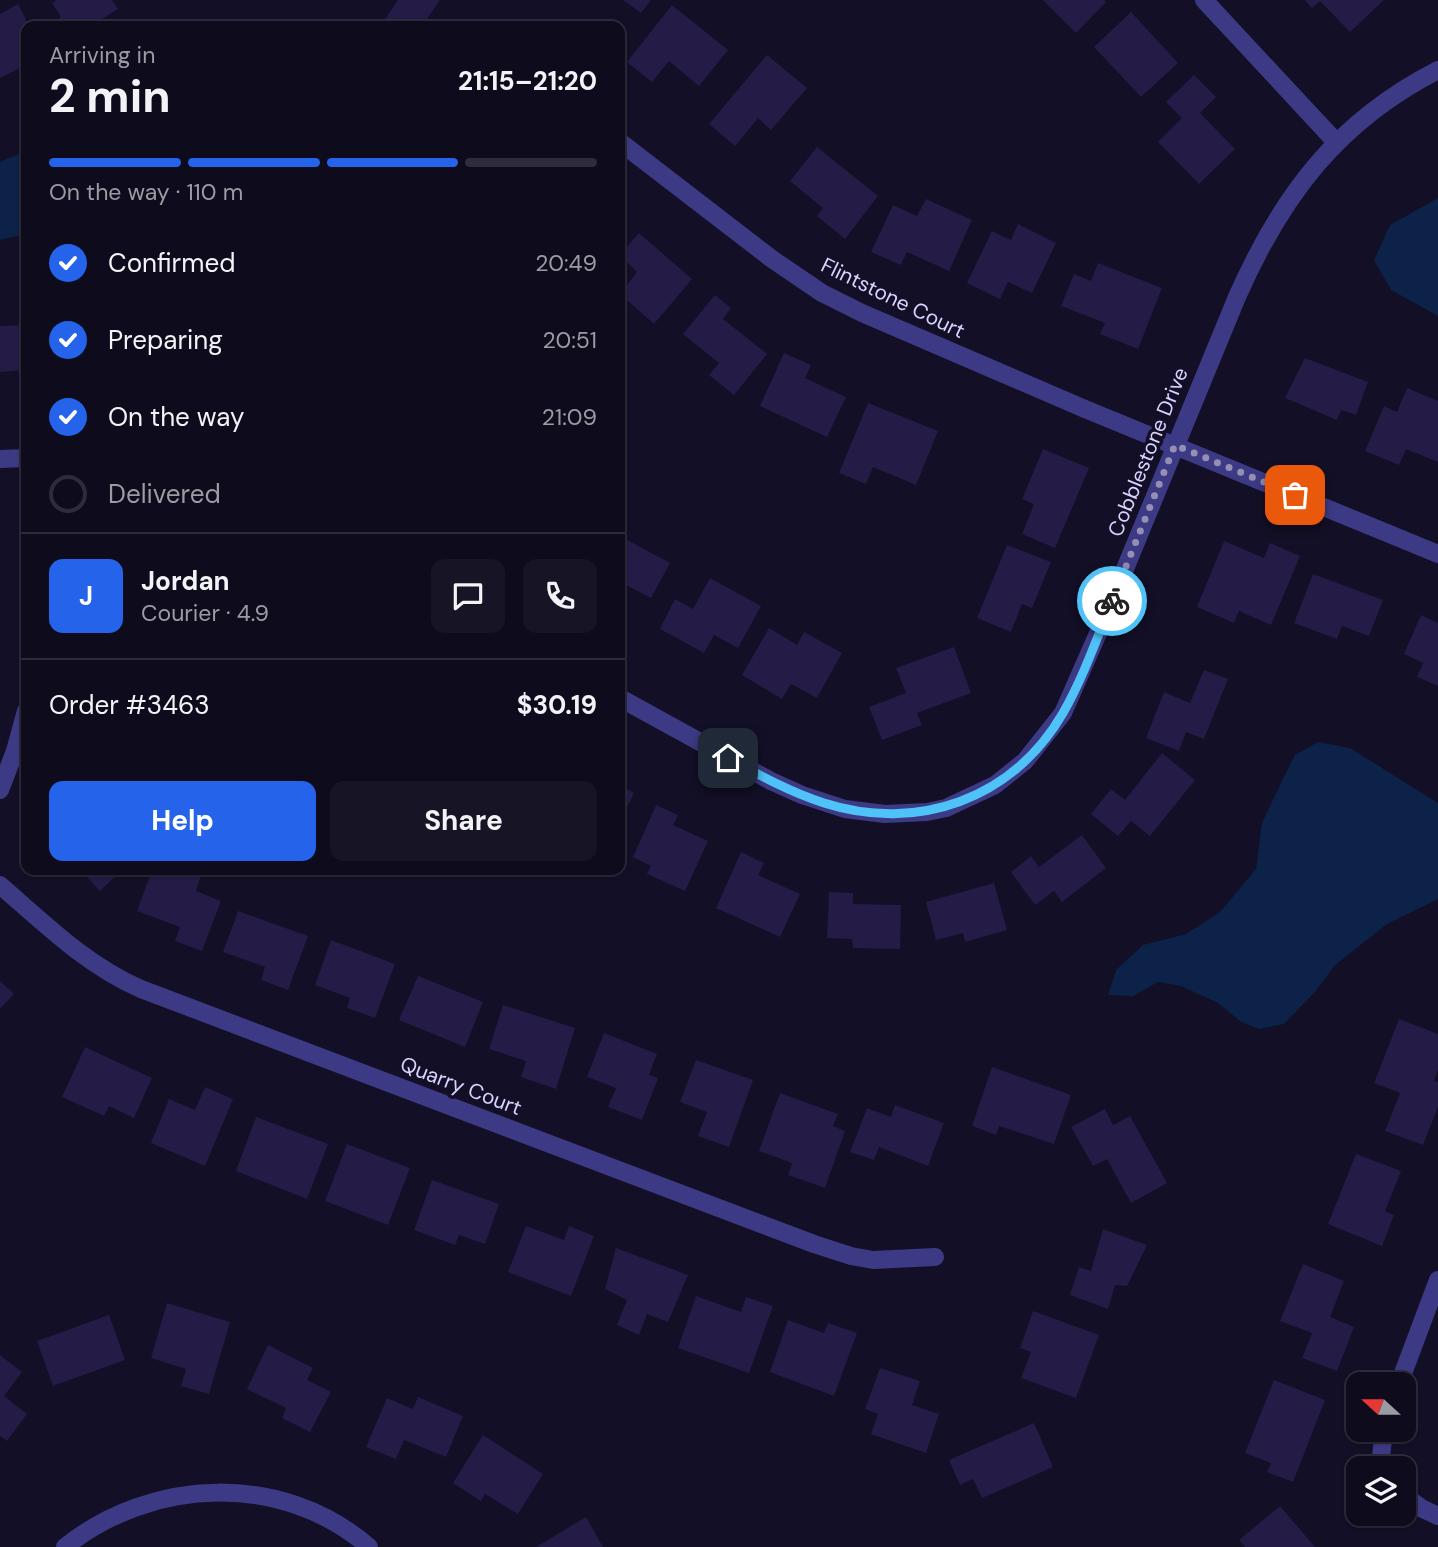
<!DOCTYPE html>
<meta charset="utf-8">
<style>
body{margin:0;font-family:"DM Sans",sans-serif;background:#171425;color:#f1f3f6;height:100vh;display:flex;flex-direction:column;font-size:26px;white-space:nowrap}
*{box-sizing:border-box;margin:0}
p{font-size:23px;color:#9b9ba3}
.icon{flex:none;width:38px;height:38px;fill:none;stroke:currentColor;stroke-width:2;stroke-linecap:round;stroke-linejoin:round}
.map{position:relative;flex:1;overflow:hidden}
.drawer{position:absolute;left:21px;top:21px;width:604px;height:854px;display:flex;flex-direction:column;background:#0e0b1c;border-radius:14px;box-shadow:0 2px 5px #0004,0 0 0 2px #2e2b3b}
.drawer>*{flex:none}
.needle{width:46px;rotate:291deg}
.buttons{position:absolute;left:1346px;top:1372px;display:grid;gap:14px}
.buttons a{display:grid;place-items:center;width:70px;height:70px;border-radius:14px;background:#0e0b1c;box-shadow:0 2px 5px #0004,0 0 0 2px #2e2b3b;font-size:35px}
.pin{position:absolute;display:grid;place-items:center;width:60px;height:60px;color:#fff;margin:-30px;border-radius:14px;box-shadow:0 4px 10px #0006}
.courier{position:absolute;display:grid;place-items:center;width:70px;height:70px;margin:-35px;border:5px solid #4fc3f7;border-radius:50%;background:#fff;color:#222;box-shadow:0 2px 9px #0007}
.head em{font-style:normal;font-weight:700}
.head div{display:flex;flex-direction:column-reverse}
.head{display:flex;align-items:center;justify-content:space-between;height:119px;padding:0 28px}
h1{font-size:46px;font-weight:700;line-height:52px}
.bar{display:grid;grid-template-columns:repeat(4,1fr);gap:10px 7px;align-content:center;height:84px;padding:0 28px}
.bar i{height:9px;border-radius:5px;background:#2e2b3b}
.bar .selected{background:#2563eb}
.bar p{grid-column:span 4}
.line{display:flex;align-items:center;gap:18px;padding:0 28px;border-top:2px solid #2e2b3b}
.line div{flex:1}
.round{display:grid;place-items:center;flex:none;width:74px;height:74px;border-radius:14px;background:#171425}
ol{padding:0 28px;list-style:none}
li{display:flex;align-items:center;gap:21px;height:77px}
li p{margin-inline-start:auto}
li .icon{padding:7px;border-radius:50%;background:#2563eb;color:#fff;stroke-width:4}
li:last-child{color:#9b9ba3}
li i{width:38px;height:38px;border:4px solid #2e2b3b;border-radius:50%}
.cta{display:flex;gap:14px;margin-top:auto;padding:14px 28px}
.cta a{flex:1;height:80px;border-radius:14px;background:#2563eb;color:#fff;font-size:28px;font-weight:700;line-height:80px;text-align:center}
.cta a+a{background:#171425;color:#f1f3f6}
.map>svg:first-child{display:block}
.water{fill:#0c2248}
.building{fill:#241b47}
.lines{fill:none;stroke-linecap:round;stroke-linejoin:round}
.minor{stroke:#3d3a85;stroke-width:18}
.done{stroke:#948fb3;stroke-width:7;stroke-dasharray:0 12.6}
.route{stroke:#4fc3f7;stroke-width:9}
.labels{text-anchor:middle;stroke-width:7;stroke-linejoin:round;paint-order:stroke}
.street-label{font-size:21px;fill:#d9d4ff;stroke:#130f26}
</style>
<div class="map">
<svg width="1438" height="1547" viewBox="0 0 1438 1547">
<rect width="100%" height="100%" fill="#130f26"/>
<!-- water -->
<path class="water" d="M26 151V234L0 240V162Z
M1438 198V316L1391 290 1374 260 1390 225Z
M1318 742 1350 748 1438 803V899L1387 924 1335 965 1315 992 1284 1024 1259 1029 1241 1022 1218 1003 1181 986 1158 982 1133 996 1108 995 1116 970 1143 945 1186 934 1220 912 1256 869 1262 823 1281 783 1295 755Z"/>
<!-- building -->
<path class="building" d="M57 0H112L118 9 91 26H55L53 23 61 17 52 3Z
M398 0H440L422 26H390L383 22Z
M623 0H651L641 13Z
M1043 0H1104L1106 2 1076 33Z
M1305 0H1384L1350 32 1320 1 1312 8Z
M18 4 29 26H26V65L0 78V14Z
M672 5 728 50 699 86 669 61 652 82 627 62Z
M1131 12 1178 63 1141 97 1094 47Z
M767 55 807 88 771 130 758 118 735 146 709 124Z
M1194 75 1216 97 1200 113 1235 149 1199 184 1158 142 1182 118 1166 102Z
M817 147 878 196 845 239 817 216 823 208 790 181Z
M926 199 972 220 949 271 907 252 901 265 871 252 893 205 917 216Z
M1018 224 1056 243 1032 293 1008 282 1000 299 967 283 992 231 1011 240Z
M639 233 692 279 654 324 620 294 637 272 620 255Z
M1098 263 1162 288 1138 349 1100 334 1105 323 1061 306 1074 274 1091 281Z
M715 295 731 308 723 319 767 354 734 395 709 375 719 363 683 334Z
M26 325V370L0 372V326Z
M784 353 811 365 805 378 846 397 827 437 760 406Z
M1305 358 1368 382 1356 415 1341 410 1337 420 1285 398Z
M1407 388 1438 401V462L1406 449 1399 465 1365 451 1384 406 1397 412Z
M868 403 938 431 916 485 873 467 866 484 839 473Z
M1043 449 1089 468 1055 548 1022 534 1034 504 1022 499Z
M620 536 670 563 651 598 626 585 620 597Z
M1224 541 1264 558 1270 543 1300 556 1271 625 1239 611 1234 623 1197 607Z
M1007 545 1051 562 1032 608 1022 604 1011 632 977 618Z
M1313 574 1383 600 1369 636 1342 626 1337 639 1294 623Z
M710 578 761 606 738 648 714 635 704 653 660 629 675 599 693 609Z
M1421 615 1438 623V686L1417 677 1423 663 1404 654Z
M769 628 797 645 804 632 842 653 817 698 791 684 782 699 742 675Z
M954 647 971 693 917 713 922 725 882 740 869 707 906 693 896 668Z
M1204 670 1228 679 1204 739 1186 732 1179 751 1146 738 1164 692 1190 703Z
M1162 753 1195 780 1150 836 1131 821 1118 836 1091 814 1111 789 1125 800Z
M620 785 634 793 620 821Z
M656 805 678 815 673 825 708 841 685 891 647 874 651 866 633 857Z
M1082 835 1106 868 1062 902 1054 891 1035 905 1011 872 1031 856 1039 867Z
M741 852 764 863 758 875 800 894 780 937 716 908Z
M80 870H122L100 891Z
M152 870H186L201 876 196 891 221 901 202 951 175 941 180 927 137 911Z
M994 883 1007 930 965 942 963 933 936 940 926 902Z
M829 892 853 893V904L901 905 900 949 853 948 852 939 827 938Z
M238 911 308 936 288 990 261 980 265 967 223 952Z
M331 940 395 964 375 1018 347 1008 350 998 315 985Z
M418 976 483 1002 465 1047 399 1020Z
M0 981 14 994 0 1009Z
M503 1005 575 1028 556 1089 521 1077 526 1061 489 1049Z
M1399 1019 1438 1034V1069L1434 1081 1438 1082V1107L1423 1145 1385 1131 1400 1093 1374 1083Z
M604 1033 657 1054 649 1075 658 1078 642 1120 608 1107 616 1088 587 1077Z
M85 1047 152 1078 134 1118 109 1106 104 1116 62 1097Z
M696 1060 753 1080 729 1147 698 1136 707 1112 680 1102Z
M992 1067 1071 1095 1054 1144 999 1126 996 1135 972 1126Z
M205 1087 233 1099 205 1166 151 1143 169 1099 195 1110Z
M780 1093 838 1114 833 1126 845 1131 825 1188 788 1175 792 1163 759 1151Z
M895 1105 944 1123 928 1166 879 1147 874 1160 850 1152 867 1108 891 1117Z
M1105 1109 1113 1125 1130 1116 1167 1183 1131 1203 1107 1159 1093 1166 1071 1127Z
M256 1117 328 1144 307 1199 236 1171Z
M347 1144 410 1168 388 1225 325 1201Z
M1356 1154 1401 1171 1385 1211 1394 1215 1382 1246 1328 1224Z
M432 1180 499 1204 485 1244 459 1235 455 1245 414 1230Z
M526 1226 564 1240 569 1226 594 1236 571 1296 508 1272Z
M1103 1229 1147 1245 1127 1286 1115 1285 1108 1309 1070 1295 1079 1267 1091 1271Z
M616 1248 688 1275 668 1322 647 1314 639 1335 617 1325 627 1300 605 1289Z
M1303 1264 1344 1281 1330 1317 1354 1327 1337 1371 1302 1358 1312 1333 1280 1321Z
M696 1296 741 1312 746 1297 773 1306 749 1373 678 1348Z
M167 1303 230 1322 209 1394 181 1386 186 1369 151 1358Z
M1033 1311 1099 1335 1076 1398 1021 1378 1031 1352 1020 1348Z
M109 1315 125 1360 53 1386 37 1341Z
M788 1320 824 1333 828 1323 857 1333 834 1396 770 1372Z
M268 1345 313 1368 307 1380 331 1392 310 1432 282 1418 286 1408 247 1389Z
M0 1355 22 1372 4 1396 27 1414 7 1441 0 1436Z
M880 1368 920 1381 912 1405 939 1414 926 1453 871 1434 878 1414 865 1409Z
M1274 1380 1325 1400 1293 1482 1267 1472 1271 1463 1245 1453Z
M418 1397 463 1416 446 1457 404 1440 396 1459 366 1447 387 1398 413 1409Z
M1034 1423 1053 1467 982 1498 973 1479 960 1485 949 1460Z
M483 1435 543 1474 518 1514 485 1494 481 1501 453 1483Z
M1280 1506 1315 1547H1245L1239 1540Z
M586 1517 603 1547H536Z"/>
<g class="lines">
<!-- minor -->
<path class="minor" d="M1204 0 1336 142
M620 142 772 259 822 293 862 313 1085 409 1438 554
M0 459 26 458
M620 698 771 781 802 795 845 809 885 814 927 812 946 808 995 785 1025 761 1063 713 1106 615 1237 297C1282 195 1338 121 1438 70
M0 790 15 751 26 711
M0 885C45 924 86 965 141 989L814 1244 851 1256 873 1260 935 1257
M1399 1384 1438 1280
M1384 1430 1381 1457 1386 1468
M1404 1495 1421 1508 1438 1516
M65 1547C152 1477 283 1472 369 1547"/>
</g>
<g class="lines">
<!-- done -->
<path class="done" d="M1112 601 1175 445 1295 495"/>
<!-- route -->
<path class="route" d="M728 758C759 775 790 792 824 803 918 833 1013 799 1063 713 1083 678 1097 638 1112 601"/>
</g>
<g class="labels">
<!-- street labels -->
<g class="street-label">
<text transform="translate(893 298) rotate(26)" y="7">Flintstone Court</text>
<text transform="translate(1148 452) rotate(-68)" y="7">Cobblestone Drive</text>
<text transform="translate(461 1086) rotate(21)" y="7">Quarry Court</text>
</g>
</g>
</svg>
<div class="buttons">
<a><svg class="needle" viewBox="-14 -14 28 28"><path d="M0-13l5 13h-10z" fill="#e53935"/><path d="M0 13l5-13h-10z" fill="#9b9ba3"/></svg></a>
<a><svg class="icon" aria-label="layers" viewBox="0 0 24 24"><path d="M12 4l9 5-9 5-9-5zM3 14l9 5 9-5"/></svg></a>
</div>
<div class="pin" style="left:1295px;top:495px;background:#ea580c"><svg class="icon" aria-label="bag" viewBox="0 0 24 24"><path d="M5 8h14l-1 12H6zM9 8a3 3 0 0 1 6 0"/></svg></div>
<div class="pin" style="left:728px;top:758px;background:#1f2937"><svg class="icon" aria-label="home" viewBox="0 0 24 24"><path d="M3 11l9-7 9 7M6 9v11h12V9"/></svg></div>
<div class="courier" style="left:1112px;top:601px"><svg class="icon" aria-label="bike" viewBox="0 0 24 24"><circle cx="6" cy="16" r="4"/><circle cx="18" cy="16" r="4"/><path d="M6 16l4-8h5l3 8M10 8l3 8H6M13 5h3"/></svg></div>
<section class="drawer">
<div class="head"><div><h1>2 min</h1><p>Arriving in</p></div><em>21:15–21:20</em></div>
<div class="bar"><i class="selected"></i><i class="selected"></i><i class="selected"></i><i></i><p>On the way · 110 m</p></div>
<ol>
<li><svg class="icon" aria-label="check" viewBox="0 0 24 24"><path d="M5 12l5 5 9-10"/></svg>Confirmed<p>20:49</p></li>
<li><svg class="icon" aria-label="check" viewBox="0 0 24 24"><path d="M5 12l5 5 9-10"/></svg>Preparing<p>20:51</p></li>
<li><svg class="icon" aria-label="check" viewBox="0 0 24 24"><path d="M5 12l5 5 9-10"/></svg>On the way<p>21:09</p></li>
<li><i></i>Delivered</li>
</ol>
<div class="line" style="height:126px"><b class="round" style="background:#2563eb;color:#fff">J</b><div><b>Jordan</b><p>Courier · 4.9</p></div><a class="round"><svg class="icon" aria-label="chat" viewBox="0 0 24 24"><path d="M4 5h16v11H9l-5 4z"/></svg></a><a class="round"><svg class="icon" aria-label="phone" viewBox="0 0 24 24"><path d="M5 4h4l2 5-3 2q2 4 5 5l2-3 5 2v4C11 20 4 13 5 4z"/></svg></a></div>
<div class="line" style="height:91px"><div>Order #3463</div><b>$30.19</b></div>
<div class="cta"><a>Help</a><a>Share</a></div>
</section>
</div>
